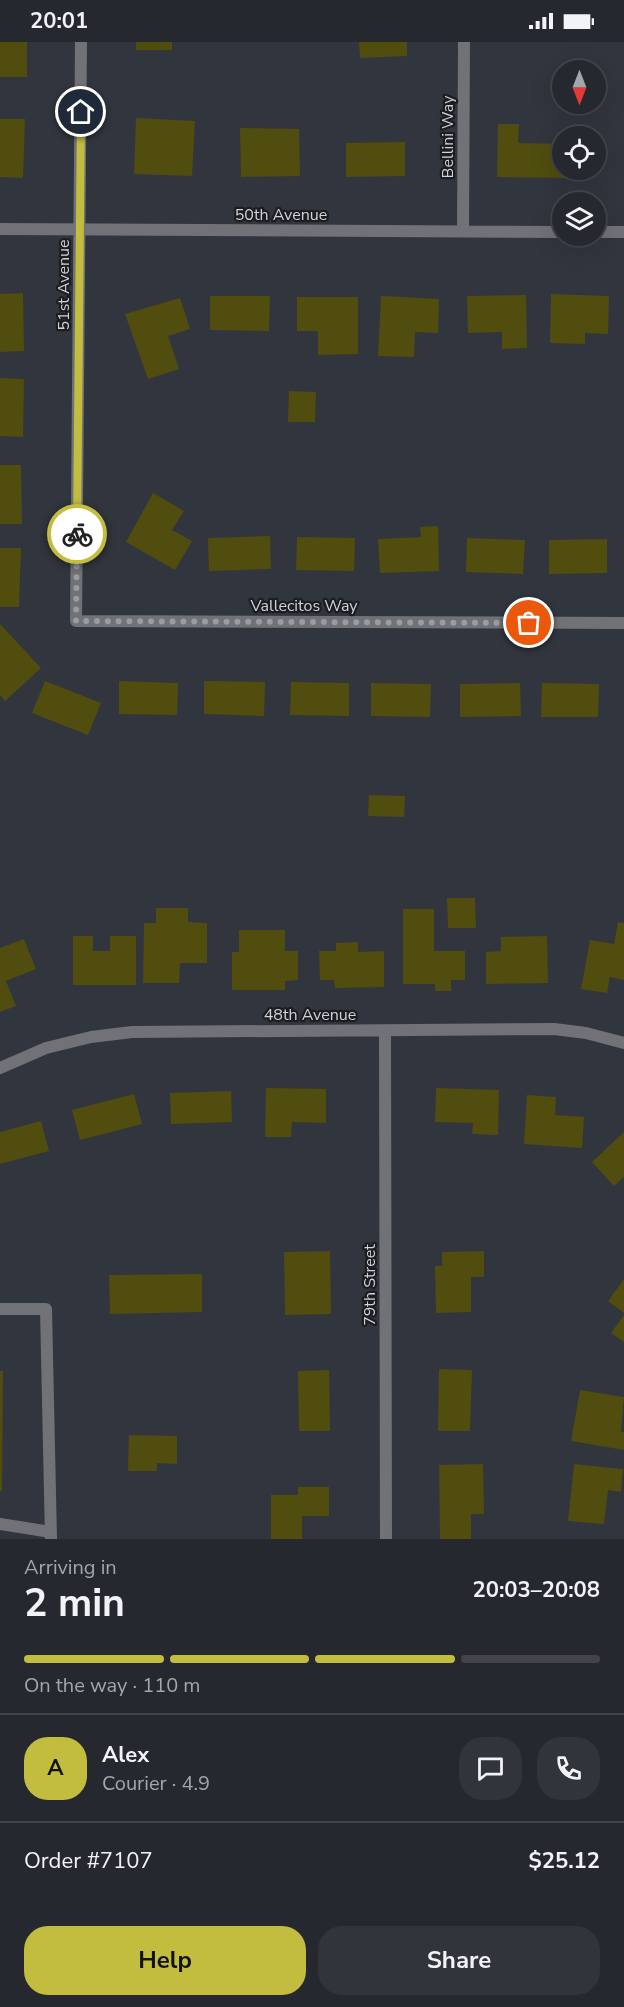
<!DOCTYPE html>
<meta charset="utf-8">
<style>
body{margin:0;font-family:"Nunito Sans",sans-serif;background:#31343a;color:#f1f3f6;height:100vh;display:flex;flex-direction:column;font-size:22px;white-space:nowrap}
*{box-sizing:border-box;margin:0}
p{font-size:20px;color:#a3a6aa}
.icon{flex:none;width:33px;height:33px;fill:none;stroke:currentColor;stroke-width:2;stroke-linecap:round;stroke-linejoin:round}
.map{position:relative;height:1497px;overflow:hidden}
.side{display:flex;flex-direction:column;background:#25282e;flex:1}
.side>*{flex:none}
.needle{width:39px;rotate:180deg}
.fabs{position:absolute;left:552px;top:18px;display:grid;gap:12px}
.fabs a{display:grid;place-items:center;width:54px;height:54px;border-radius:50%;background:#25282e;box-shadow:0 6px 24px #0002,0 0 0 2px #42444a;font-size:30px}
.pin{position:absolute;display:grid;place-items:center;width:51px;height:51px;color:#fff;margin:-26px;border:3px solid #fff;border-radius:50%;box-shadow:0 2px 6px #0007}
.courier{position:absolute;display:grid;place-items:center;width:60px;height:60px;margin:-30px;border:4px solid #c3bd3f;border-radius:50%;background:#fff;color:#222;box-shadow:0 2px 8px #0007}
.head em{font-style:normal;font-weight:700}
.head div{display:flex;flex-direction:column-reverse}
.head{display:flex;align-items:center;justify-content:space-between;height:102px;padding:0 24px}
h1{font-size:39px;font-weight:700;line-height:45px}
.bar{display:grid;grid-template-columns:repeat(4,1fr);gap:9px 6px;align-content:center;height:72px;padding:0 24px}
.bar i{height:8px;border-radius:4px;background:#42444a}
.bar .selected{background:#c3bd3f}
.bar p{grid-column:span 4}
.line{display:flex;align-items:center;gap:15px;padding:0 24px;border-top:2px solid #42444a}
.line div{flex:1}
.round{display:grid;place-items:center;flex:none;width:63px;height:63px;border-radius:24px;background:#31343a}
.button{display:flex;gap:12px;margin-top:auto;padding:12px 24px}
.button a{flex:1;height:69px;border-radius:24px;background:#c3bd3f;color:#111;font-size:24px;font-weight:700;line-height:69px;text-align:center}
.button a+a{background:#31343a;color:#f1f3f6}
.status{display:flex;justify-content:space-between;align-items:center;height:42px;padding:0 30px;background:#25282e;direction:ltr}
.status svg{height:16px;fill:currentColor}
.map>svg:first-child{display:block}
.building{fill:#504d0f}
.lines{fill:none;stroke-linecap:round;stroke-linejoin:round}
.lane{stroke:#707277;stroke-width:12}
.street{stroke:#707277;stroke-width:12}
.done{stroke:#999ca3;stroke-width:6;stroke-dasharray:0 10.8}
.route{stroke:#c3bd3f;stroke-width:8}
.labels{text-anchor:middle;stroke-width:4.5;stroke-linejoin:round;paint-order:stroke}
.street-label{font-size:16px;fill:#d1d3d9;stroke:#1b1d21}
</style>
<div class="status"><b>20:01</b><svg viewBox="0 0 49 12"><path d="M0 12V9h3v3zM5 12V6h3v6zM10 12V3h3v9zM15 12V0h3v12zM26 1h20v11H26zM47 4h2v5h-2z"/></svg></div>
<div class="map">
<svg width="624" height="1497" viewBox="0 0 624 1497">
<rect width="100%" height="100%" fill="#31353e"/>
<!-- building -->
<path class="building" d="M0 0H27V35H0Z
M136 0H172V8H136Z
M359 0H407V14L360 16Z
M136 76 195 79 192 134 134 132Z
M0 77H25L23 136 0 135Z
M498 82H519L518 101 562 102V128H573L572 136 497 135Z
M240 86 299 87 300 134 241 135Z
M405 100V134L346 135V101Z
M23 251 24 309 0 310V252Z
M551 252 609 254 608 292 585 291V302L550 301Z
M526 253 527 306 502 307V290L468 291 467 254Z
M210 254H270L269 289 210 288Z
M381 254 439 257 438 291 415 290 414 315 378 314Z
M297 255H358V312L318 313V289H297Z
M180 256 190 287 168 294 179 327 148 337 125 272Z
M0 336 24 337 23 395 0 394Z
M289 349 316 350 315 380H288Z
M0 423H21L22 482H0Z
M153 451 184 469 172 488 192 499 175 528 126 500Z
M438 484 439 529 380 531 378 497 421 495 420 485Z
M270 494 271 527 209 529 208 496Z
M297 495 355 496 354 529 296 528Z
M467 496 525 498 523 532 466 530Z
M607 497V531L549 532V498Z
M0 506H21L19 565H0Z
M0 582 41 626 5 659 0 653Z
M45 639 101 661 88 693 32 671Z
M119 639 178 641 177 673 119 672Z
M204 639 265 640 264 674 204 672Z
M291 640 349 641V674L290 673Z
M371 641 431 642 430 675 371 674Z
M520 641 521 674 460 675V642Z
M542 641 599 642 598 675H541Z
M369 753 405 754 404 775 368 774Z
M447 856H475L476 886H448Z
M156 866H188V880L207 881V921H180L179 941H143L144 881H156Z
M403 867H434V909H465V938H451V949H435V942H403Z
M618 880 624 881V938L610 935 607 951 581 947 590 898 614 902Z
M239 888H285V909H298V938L285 939V948H232V910H239Z
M73 894H93V909H110V894H136V943H73Z
M547 894 548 941 486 942V910L501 909V895Z
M24 897 36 927 6 939 16 964 0 970V906Z
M358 900V910L384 909V945L335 946 334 938H320L319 909H336V901Z
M266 1046 326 1047V1081L292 1080 291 1095H265Z
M436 1046 499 1048 498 1093 472 1092 473 1081 435 1080Z
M231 1049 232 1080 171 1082 170 1051Z
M134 1052 142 1082 80 1098 72 1068Z
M527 1053 556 1055 555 1073 584 1075 582 1106 524 1102Z
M41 1079 49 1109 0 1122V1090Z
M624 1090V1135L614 1144 592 1120Z
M330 1209 331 1272 285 1273 284 1210Z
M484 1209V1235H471V1270L436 1271 435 1224H442V1210Z
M202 1232V1270L110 1272 109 1233Z
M624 1237V1271L608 1259Z
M624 1273V1300L611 1291Z
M439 1327 472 1328 470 1389H438Z
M329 1328 330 1389H299L298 1329Z
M0 1329H3L2 1449H0Z
M580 1348 624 1355 621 1390H624V1408L571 1399Z
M129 1393 177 1394V1422L157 1421V1429H128Z
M483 1422 484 1472H471V1497H440L439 1423Z
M574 1422 623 1427 621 1450 608 1448 604 1482 568 1479Z
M298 1445H329V1474H302V1497H271V1453H298Z"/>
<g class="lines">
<!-- lane -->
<path class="lane" d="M0 1267H46L51 1497
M0 1482 51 1490"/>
<!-- street -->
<path class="street" d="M81 0 76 579 624 581
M0 187 562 190
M463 189 464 0
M596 190H624
M385 988 386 1497
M0 1026 46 1006 91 995 132 990 554 987 586 991 624 1001"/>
</g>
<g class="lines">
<!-- done -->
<path class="done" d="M77 492 76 579 529 581"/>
<!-- route -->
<path class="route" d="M77 492 81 70"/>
</g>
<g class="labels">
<!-- street labels -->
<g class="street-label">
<text transform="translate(447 95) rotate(-90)" y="6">Bellini Way</text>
<text x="281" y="178">50th Avenue</text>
<text transform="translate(63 243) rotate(-90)" y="6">51st Avenue</text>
<text x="304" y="569">Vallecitos Way</text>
<text x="310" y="978">48th Avenue</text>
<text transform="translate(369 1243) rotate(-90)" y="6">79th Street</text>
</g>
</g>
</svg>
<div class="fabs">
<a><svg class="needle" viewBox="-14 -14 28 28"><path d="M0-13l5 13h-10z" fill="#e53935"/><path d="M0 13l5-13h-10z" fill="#a3a6aa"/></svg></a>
<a><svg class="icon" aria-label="locate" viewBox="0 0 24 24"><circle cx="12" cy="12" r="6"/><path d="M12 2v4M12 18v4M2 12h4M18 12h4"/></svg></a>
<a><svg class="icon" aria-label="layers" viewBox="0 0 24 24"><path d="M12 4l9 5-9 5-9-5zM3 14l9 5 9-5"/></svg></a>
</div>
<div class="pin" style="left:529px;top:581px;background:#ea580c"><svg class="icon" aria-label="bag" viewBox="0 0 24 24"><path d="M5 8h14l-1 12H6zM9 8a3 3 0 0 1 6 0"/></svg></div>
<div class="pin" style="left:81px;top:70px;background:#1f2937"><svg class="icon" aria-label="home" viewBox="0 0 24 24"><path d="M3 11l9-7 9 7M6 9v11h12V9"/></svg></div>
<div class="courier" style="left:77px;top:492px"><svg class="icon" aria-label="bike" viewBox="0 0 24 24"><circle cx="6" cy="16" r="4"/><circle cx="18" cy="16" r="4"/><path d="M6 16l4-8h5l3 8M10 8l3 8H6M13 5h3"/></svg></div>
</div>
<section class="side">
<div class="head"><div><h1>2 min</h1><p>Arriving in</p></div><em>20:03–20:08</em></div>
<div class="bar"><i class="selected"></i><i class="selected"></i><i class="selected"></i><i></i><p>On the way · 110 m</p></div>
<div class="line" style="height:108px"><b class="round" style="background:#c3bd3f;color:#111">A</b><div><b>Alex</b><p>Courier · 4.9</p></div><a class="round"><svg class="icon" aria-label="chat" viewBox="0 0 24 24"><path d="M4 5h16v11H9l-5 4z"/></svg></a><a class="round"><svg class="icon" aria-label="phone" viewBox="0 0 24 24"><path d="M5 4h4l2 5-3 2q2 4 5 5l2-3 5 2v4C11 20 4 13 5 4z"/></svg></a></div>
<div class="line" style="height:78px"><div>Order #7107</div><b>$25.12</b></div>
<div class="button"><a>Help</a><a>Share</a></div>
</section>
